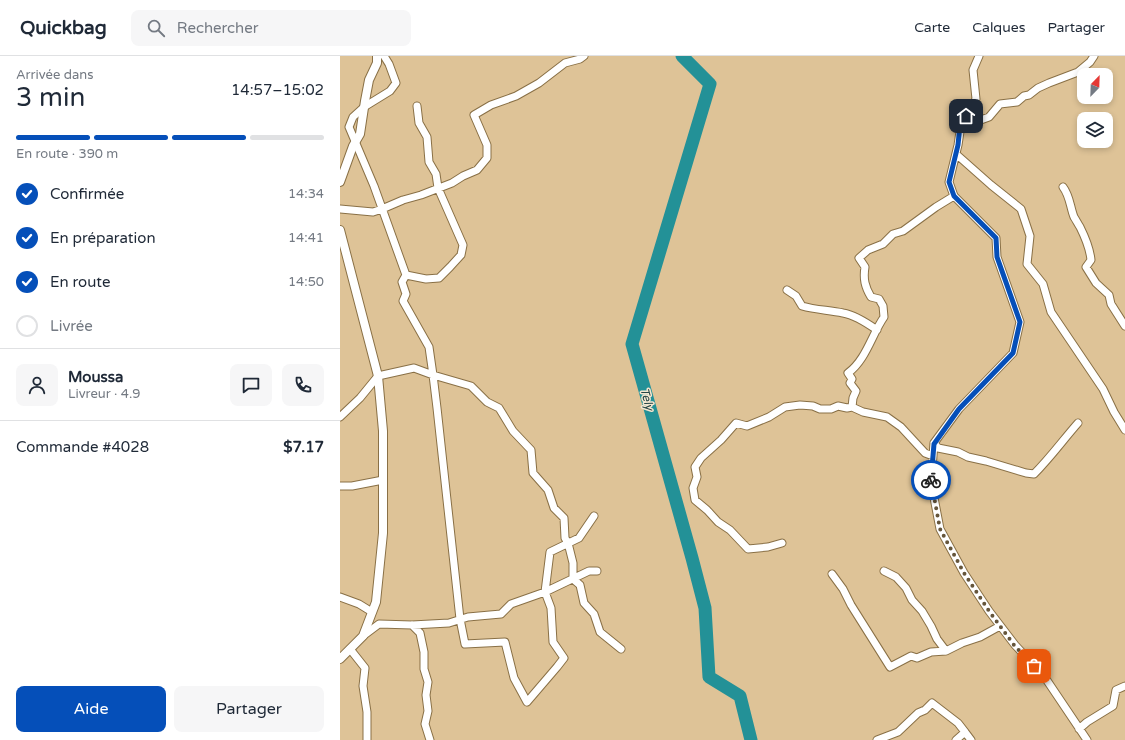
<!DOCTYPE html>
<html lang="fr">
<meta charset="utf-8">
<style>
body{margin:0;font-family:"Varela Round",sans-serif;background:#f6f6f7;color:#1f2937;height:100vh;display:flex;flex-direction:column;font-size:15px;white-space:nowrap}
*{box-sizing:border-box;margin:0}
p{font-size:13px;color:#747a83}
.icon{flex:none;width:22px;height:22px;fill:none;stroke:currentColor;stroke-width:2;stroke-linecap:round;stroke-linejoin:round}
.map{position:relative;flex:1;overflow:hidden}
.side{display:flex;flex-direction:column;background:#fff;width:340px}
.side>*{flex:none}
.needle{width:26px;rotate:23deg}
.tools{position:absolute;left:737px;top:12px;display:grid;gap:8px}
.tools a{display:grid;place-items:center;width:36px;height:36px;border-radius:8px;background:#fff;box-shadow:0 2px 6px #0003;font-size:20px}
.pin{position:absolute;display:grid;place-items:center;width:34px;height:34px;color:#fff;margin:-17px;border-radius:8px;box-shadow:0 2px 6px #0006}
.courier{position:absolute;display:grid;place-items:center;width:40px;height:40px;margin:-20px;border:3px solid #054fb9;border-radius:50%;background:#fff;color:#222;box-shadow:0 1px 5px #0007}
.headline em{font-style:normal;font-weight:600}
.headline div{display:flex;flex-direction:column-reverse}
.headline{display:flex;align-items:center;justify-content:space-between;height:68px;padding:0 16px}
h1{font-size:26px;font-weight:600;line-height:30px}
.bar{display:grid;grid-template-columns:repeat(4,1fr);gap:6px 4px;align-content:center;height:48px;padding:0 16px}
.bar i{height:5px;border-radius:3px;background:#e0e1e3}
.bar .active{background:#054fb9}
.bar p{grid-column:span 4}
.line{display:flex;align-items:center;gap:10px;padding:0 16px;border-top:1px solid #e0e1e3}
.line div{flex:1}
.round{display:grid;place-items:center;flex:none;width:42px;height:42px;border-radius:8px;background:#f6f6f7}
ol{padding:0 16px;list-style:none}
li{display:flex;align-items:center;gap:12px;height:44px}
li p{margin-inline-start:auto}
li .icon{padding:4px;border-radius:50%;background:#054fb9;color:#fff;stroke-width:4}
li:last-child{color:#747a83}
li i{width:22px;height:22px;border:2px solid #e0e1e3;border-radius:50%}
.primary-button{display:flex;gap:8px;margin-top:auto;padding:8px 16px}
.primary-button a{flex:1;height:46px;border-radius:8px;background:#054fb9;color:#fff;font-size:16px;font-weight:600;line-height:46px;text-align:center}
.primary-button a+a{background:#f6f6f7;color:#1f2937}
header{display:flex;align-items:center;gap:24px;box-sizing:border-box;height:56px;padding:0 20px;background:#fff;border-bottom:1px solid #e0e1e3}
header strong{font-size:19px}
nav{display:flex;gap:22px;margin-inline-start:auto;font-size:14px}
.search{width:280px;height:36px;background:#f6f6f7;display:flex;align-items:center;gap:10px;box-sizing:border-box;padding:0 14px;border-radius:8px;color:#747a83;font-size:15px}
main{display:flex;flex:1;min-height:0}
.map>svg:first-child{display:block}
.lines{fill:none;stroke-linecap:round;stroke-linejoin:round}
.river{stroke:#239197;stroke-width:13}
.minor-casing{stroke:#897046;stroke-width:9}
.tertiary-casing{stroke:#897046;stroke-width:10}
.minor{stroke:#fff;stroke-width:7}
.tertiary{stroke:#fff;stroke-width:8}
.done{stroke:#65553b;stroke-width:4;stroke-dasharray:0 7.2}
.route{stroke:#054fb9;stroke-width:5}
.labels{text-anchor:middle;stroke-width:3;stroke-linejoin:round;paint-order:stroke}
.water-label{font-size:12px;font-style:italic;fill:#254546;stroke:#f4e6d0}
</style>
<header>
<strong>Quickbag</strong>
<div class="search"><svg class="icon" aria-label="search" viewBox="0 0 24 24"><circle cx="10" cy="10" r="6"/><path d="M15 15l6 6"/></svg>Rechercher</div>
<nav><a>Carte</a><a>Calques</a><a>Partager</a></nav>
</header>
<main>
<section class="side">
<div class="headline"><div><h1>3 min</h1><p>Arrivée dans</p></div><em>14:57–15:02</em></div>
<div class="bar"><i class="active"></i><i class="active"></i><i class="active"></i><i></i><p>En route · 390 m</p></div>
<ol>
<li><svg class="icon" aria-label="check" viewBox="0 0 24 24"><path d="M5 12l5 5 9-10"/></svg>Confirmée<p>14:34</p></li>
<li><svg class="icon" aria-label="check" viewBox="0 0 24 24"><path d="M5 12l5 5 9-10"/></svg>En préparation<p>14:41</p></li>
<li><svg class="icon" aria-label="check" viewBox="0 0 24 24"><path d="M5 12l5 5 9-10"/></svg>En route<p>14:50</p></li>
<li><i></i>Livrée</li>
</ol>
<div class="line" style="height:72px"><a class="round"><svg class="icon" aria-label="person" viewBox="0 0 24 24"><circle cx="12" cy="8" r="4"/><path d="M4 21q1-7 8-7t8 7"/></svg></a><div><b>Moussa</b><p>Livreur · 4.9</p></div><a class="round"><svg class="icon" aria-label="chat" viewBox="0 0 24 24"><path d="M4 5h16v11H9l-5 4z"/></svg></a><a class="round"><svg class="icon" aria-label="phone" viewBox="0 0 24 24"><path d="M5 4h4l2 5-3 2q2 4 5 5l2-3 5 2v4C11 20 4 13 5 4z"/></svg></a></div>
<div class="line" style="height:52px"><div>Commande #4028</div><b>$7.17</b></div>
<div class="primary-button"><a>Aide</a><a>Partager</a></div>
</section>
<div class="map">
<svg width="785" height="684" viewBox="0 0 785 684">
<rect width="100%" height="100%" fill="#dec397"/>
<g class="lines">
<!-- river -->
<path class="river" d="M342 0 370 28 292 288 352 502 365 552 369 621 400 640 411 684"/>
<!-- minor casing -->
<g class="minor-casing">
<path id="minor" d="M44 0 49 8 56 27 50 35 24 51 13 61 9 71 34 130 66 219 62 226 66 238 63 245 89 291 93 319 131 330 147 346 159 352 173 375 191 394 193 417 208 434 214 452 224 462 225 482 228 487 233 507V523L240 529 244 547 254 558 260 576 281 593
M639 0 633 14 636 43 621 69 618 89 609 126 614 140 656 182 657 201 680 266 673 297 619 353 594 387 591 426 600 473 624 517 649 555 675 589 704 620 747 684
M626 60 638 65 649 61 660 48 677 46 684 40 689 39 698 32 709 27 738 16 750 6 754 0
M616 98 651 129 681 153 690 180 687 208 703 228 711 256 763 333 774 356 785 374
M723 131C730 140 730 151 734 161 736 164 738 168 740 171 745 181 750 194 751 204L746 211 756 227 769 239 771 248 785 270
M0 153 33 156 42 153 63 144 81 139 112 127 123 120 137 114 147 102V89L134 59 151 49 176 40 199 27 225 7 240 3 244 0
M66 219 86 223 99 222 110 211 121 199 123 189 98 132 96 118 89 106 87 81 79 67 77 50
M447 234 456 240 462 250C476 254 489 254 503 257 515 259 527 267 537 274
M0 361 20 342 38 320 74 312 93 319 97 352 120 563 125 588 165 586 174 622 187 646 217 611 224 602 213 586 211 552 205 536 210 496 239 482 254 460
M594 387 598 392 618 396 628 401 646 405 686 417 694 418C710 402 723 384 738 367
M593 400 585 397 561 371 547 361 523 356 512 351 513 342 516 335 510 327 512 323 508 317C526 304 532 278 544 261L543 250 539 243 531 241C525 231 523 223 525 211L519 202 528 194 543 188 553 178 563 175 596 151 614 140
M0 430H12L43 424
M442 487 428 491 408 493 390 474 378 466 367 454 355 444 353 432 357 421 355 411 361 402 381 384 396 367 407 370 429 361 445 351 460 349 473 350 480 353H491L498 350 507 352 512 351
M544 515 556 521 566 532 572 544 582 555 591 570 597 583 606 595
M492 518 503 533 511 549 550 611 571 600 577 602 591 596 606 595 622 587 640 581 660 570
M0 541 19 548 32 556
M72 569 80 577 84 596V613L88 626 86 639 88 655 85 668 90 684
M23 580 39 568 72 569 109 567 128 561 161 558 171 548 205 536 249 515H257
M10 593 25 612 23 630 27 656V684
M739 673 747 666 773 650 776 634 785 630
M537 684 558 676 578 657 585 654 592 647 618 667 625 676
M616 684 625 676 631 684"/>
</g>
<!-- tertiary casing -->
<g class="tertiary-casing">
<path id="tertiary" d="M0 126 13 90 20 78 25 45 29 24 37 7V0
M0 174 38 320 43 375V477L36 546 23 580 0 603"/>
</g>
<!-- minor -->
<use href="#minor" class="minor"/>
<!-- tertiary -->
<use href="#tertiary" class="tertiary"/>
</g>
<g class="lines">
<!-- done -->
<path class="done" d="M591 424 600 473 624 517 649 555 674 589 694 610"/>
<!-- route -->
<path class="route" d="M591 424 594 388 619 353 673 297 680 266 657 201 656 182 614 140 609 126 618 89 620 69 626 60"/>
</g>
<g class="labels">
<!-- water labels -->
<g class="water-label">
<text transform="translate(307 343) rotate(75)" y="4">Tely</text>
</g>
</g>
</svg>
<div class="tools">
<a><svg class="needle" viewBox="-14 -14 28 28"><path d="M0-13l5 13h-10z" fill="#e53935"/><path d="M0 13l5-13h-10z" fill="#747a83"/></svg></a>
<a><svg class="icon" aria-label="layers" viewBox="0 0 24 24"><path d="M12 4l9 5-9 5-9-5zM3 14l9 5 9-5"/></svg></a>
</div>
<div class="pin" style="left:694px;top:610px;background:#ea580c"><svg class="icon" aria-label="bag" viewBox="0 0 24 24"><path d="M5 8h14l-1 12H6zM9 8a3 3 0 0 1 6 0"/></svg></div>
<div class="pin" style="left:626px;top:60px;background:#1f2937"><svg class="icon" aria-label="home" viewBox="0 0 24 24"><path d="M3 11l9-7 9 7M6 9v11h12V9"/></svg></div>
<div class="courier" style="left:591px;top:424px"><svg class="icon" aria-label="bike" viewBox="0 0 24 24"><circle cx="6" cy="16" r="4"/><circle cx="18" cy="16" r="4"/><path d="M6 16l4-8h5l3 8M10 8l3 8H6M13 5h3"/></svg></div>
</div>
</main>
